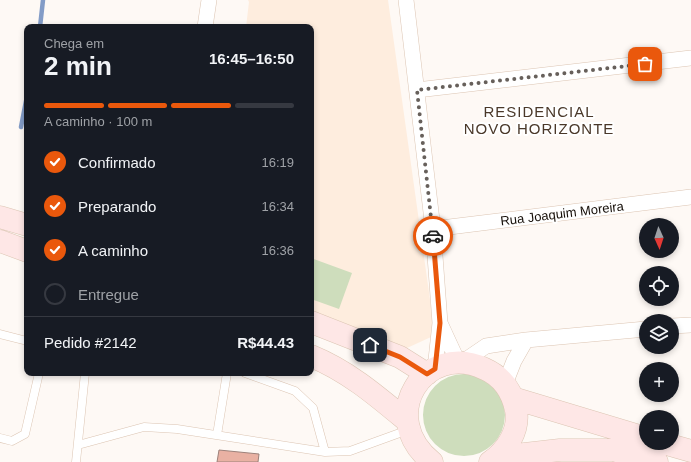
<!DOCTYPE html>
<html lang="pt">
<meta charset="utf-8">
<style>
body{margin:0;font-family:Arial,sans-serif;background:#242831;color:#f1f3f6;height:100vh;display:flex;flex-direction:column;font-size:15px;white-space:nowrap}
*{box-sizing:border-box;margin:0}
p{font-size:13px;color:#9ea1a6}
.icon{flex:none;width:22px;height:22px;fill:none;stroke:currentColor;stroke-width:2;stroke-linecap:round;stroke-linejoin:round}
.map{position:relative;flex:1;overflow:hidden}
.panel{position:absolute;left:24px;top:24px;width:290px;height:352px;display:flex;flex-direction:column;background:#171b24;border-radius:8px;box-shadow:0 2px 6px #0003}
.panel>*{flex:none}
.needle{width:26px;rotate:177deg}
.buttons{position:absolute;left:639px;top:218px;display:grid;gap:8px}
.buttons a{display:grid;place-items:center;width:40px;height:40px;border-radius:50%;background:#171b24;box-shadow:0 2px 6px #0003;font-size:20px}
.pin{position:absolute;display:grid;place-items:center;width:34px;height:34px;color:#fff;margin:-17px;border-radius:8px;box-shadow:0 2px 6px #0006}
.courier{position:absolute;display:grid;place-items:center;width:40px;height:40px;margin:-20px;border:3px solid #ea580c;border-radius:50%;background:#fff;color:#222;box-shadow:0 1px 5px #0007}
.summary em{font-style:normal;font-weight:700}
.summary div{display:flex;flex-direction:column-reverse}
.summary{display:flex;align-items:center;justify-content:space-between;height:68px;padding:0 20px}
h1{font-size:26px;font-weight:700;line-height:30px}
.bar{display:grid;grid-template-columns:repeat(4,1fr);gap:6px 4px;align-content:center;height:48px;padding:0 20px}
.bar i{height:5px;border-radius:3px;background:#363941}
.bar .selected{background:#ea580c}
.bar p{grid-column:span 4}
.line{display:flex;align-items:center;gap:10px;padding:0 20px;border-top:1px solid #363941}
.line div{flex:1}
ol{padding:0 20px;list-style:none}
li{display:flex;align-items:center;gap:12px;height:44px}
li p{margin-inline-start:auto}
li .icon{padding:4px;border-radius:50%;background:#ea580c;color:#fff;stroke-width:4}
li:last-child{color:#9ea1a6}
li i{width:22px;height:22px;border:2px solid #363941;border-radius:50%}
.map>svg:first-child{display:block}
.built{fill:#feedde}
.green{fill:#ceddbc}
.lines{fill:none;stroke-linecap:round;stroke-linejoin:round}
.stream{stroke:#839cc7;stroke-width:4.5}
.building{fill:#e9b1a3;stroke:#9c817a}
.lane-casing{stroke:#dcc5b3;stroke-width:9}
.street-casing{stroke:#dcc5b3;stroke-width:16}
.secondary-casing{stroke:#dcc5b3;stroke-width:23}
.lane{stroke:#fff;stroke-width:8}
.street{stroke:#fff;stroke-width:15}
.secondary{stroke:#fee7e6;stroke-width:22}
.done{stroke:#67605b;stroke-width:4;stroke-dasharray:0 7.2}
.route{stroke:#ea580c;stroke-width:5}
.labels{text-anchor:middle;stroke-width:4;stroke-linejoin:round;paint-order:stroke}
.street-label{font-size:13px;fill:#150e08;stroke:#fff}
.quarter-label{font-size:15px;letter-spacing:1px;fill:#4a3829;stroke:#fff}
</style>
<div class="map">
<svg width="691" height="462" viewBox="0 0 691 462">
<rect width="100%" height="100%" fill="#fef9f5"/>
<!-- built -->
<path class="built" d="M248 0H388L433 321 431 337 407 348 311 312V27H246L249 2Z"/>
<!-- green -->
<path class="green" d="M311 258 352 273 339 309 311 299Z
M423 415a41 41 0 1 1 82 0a41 41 0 1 1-82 0Z"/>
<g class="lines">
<!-- stream -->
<path class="stream" d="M40 27 43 0
M21 127 27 96"/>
</g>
<!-- building -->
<path class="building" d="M219 450 259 454 258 462H217Z"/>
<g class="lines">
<!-- lane casing -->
<g class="lane-casing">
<path id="lane" d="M0 334 27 341
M245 373 295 391 313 408 325 452
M217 435 227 373
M0 438 12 441 25 434 39 373
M78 445 144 427 177 429 325 452 350 451 408 430
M76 462 85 373"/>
</g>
<!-- street casing -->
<g class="street-casing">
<path id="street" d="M406 0 433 229 440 323 435 369
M205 27 209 0
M417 90 691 58
M433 229 691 197
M440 323 458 362
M672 326 691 325
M464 361 486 346 526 340 646 329
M505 384 514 361 526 340"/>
</g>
<!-- secondary casing -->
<g class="secondary-casing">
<path id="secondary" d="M0 217 27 225
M0 241 27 251
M311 322 400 357 427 374
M311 356C348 371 377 396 407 421
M513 398 646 438
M663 443 691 451
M498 457 560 450H613L657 462
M432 462C376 417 424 340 485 369 503 377 512 391 516 410 520 431 506 451 490 462"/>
</g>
<!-- lane -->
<use href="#lane" class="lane"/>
<!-- street -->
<use href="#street" class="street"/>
<!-- secondary -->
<use href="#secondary" class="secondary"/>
</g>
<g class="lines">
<!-- done -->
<path class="done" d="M433 236 417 90 645 64"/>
<!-- route -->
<path class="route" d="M370 345 400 357 427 374 435 369 440 323 433 236"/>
</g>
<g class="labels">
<!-- street labels -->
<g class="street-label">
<text transform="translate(562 213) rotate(-7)" y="5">Rua Joaquim Moreira</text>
</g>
<!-- quarter labels -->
<g class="quarter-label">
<text x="539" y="117">RESIDENCIAL<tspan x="539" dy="17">NOVO HORIZONTE</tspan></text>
</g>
</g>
</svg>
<div class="buttons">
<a><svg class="needle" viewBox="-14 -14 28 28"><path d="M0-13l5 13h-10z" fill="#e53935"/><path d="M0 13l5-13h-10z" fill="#9ea1a6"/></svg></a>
<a><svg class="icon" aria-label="locate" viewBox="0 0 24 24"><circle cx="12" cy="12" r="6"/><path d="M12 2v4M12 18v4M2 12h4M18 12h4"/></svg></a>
<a><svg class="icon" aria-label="layers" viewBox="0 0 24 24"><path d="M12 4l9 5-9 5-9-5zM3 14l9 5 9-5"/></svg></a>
<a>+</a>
<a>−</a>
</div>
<div class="pin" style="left:645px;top:64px;background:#ea580c"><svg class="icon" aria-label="bag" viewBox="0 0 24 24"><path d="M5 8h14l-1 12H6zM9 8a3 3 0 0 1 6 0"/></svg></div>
<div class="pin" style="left:370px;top:345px;background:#1f2937"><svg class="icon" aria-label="home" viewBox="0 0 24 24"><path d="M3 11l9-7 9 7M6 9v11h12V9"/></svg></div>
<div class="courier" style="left:433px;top:236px"><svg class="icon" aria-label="car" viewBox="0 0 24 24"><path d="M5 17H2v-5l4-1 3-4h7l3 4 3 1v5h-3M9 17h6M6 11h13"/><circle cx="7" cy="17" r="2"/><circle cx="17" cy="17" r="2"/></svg></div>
<section class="panel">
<div class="summary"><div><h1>2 min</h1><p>Chega em</p></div><em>16:45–16:50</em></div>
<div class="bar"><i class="selected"></i><i class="selected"></i><i class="selected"></i><i></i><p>A caminho · 100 m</p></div>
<ol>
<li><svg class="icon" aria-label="check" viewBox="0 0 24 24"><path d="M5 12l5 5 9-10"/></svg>Confirmado<p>16:19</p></li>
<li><svg class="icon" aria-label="check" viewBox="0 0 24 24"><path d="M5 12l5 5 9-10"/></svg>Preparando<p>16:34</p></li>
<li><svg class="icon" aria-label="check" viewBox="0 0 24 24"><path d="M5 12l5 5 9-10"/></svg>A caminho<p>16:36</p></li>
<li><i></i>Entregue</li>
</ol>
<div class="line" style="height:52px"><div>Pedido #2142</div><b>R$44.43</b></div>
</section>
</div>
